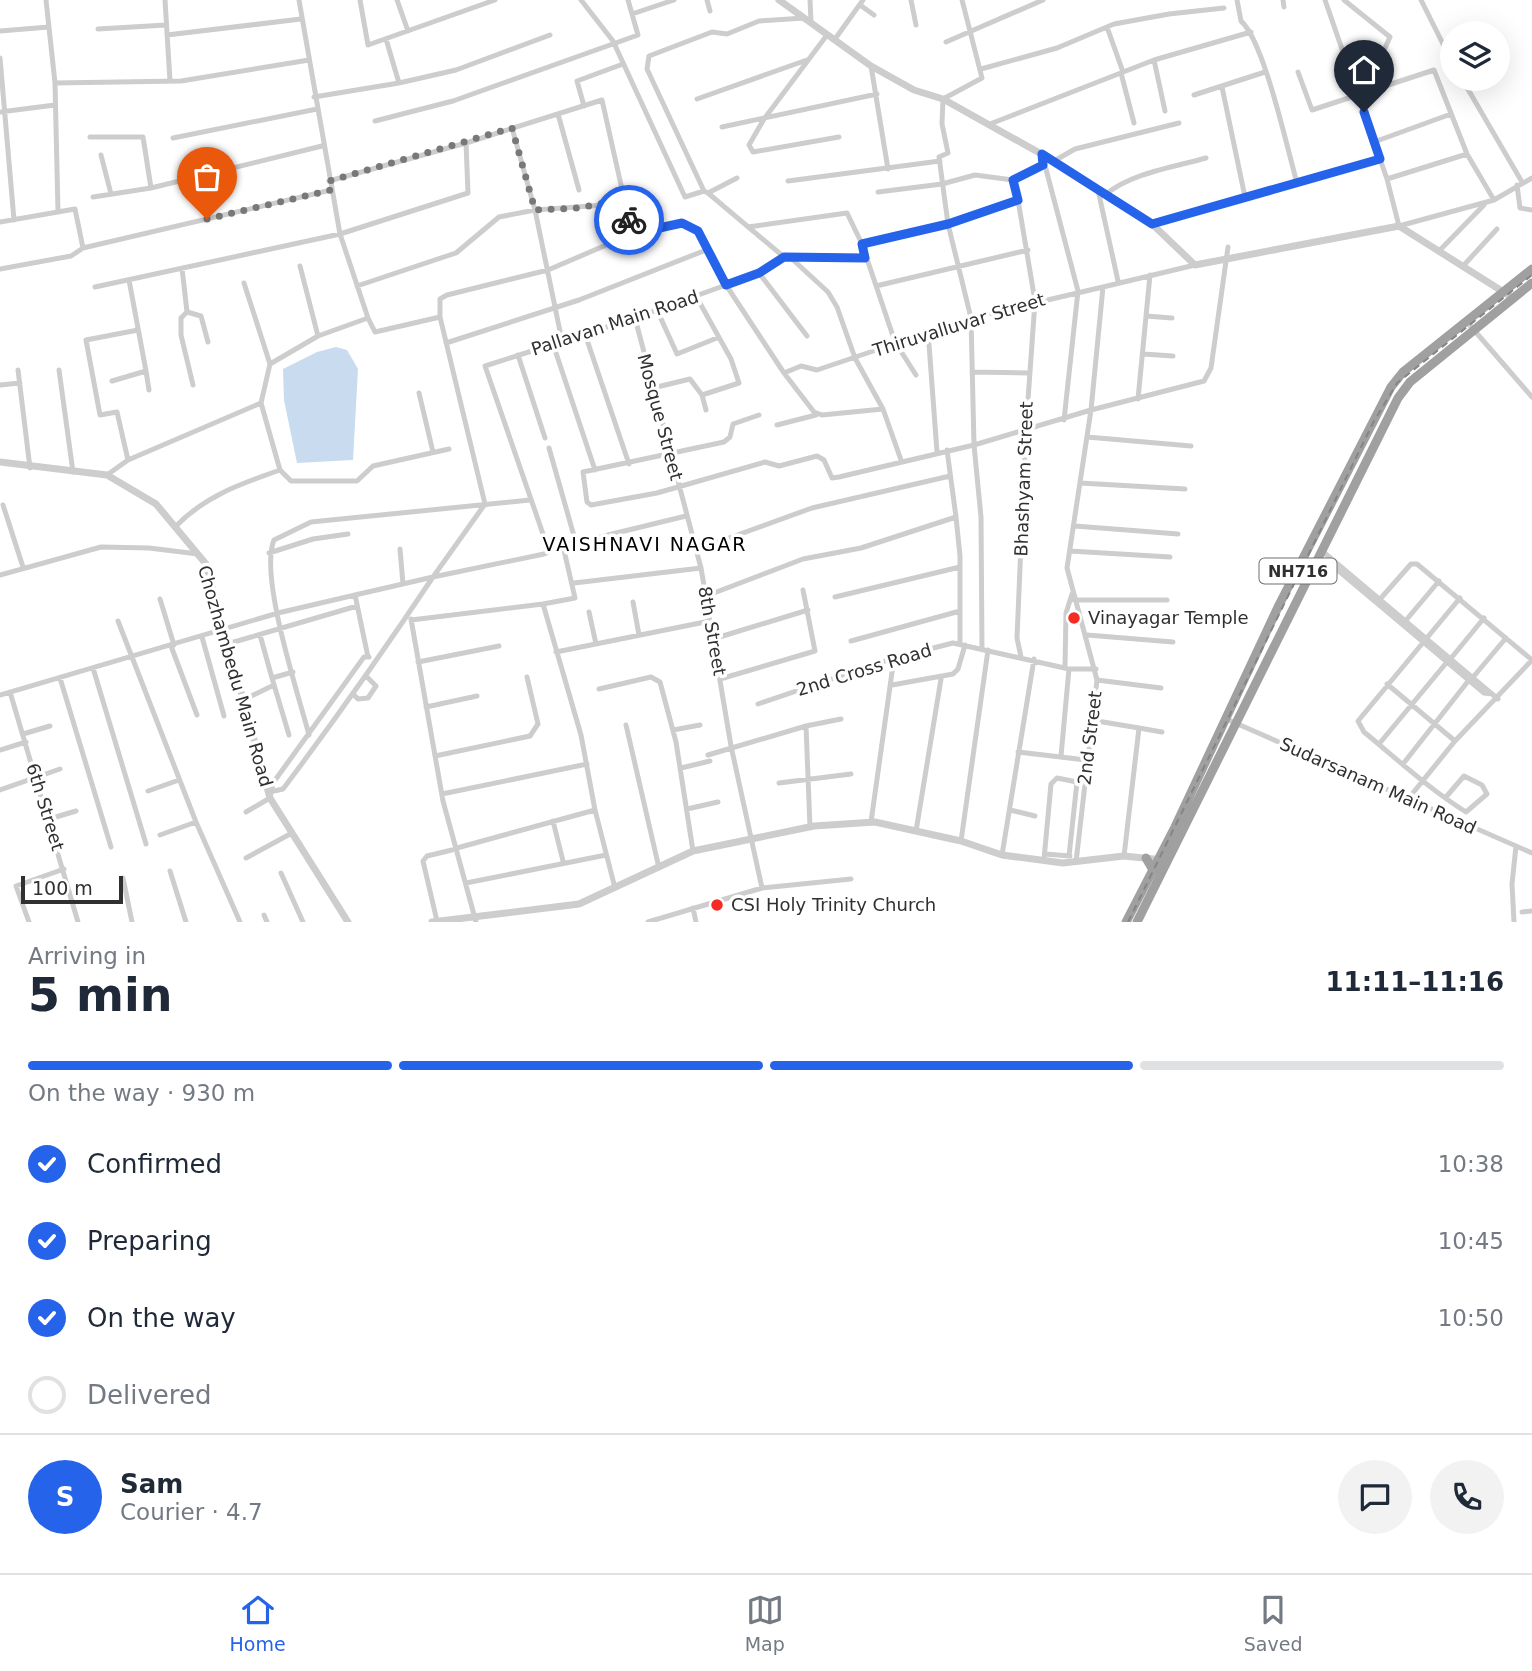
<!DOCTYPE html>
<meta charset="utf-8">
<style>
body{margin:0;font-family:"DejaVu Sans",sans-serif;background:#f2f2f3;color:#1f2937;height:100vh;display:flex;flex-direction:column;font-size:26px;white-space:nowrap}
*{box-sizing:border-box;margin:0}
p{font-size:23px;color:#747a83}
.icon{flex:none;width:38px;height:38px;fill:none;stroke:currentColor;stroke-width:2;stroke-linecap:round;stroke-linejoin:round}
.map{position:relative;height:922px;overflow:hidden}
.details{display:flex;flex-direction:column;background:#fff;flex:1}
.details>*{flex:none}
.tools{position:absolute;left:1440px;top:21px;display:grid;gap:14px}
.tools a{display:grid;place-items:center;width:70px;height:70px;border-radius:50%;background:#fff;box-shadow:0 7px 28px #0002;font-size:35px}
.scale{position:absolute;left:21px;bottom:18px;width:102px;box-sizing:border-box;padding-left:7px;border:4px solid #303030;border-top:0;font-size:19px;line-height:24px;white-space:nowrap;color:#303030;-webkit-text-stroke:5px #fff;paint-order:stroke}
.pin{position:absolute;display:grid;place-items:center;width:60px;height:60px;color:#fff;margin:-72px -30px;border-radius:50% 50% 50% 0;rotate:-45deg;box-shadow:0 0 7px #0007}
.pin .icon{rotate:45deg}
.courier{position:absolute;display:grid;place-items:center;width:70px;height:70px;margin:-35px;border:5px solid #2563eb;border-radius:50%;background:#fff;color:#222;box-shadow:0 2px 9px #0007}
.summary em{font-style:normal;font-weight:800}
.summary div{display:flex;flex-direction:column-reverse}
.summary{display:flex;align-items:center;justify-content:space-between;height:119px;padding:0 28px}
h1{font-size:46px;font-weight:800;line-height:52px}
.bar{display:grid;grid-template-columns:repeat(4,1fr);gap:10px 7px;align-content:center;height:84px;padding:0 28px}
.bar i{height:9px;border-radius:5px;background:#e0e1e3}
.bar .active{background:#2563eb}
.bar p{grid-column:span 4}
.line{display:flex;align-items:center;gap:18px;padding:0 28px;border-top:2px solid #e0e1e3}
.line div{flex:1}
.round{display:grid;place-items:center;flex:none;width:74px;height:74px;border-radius:37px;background:#f2f2f3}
ol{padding:0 28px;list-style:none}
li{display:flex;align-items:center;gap:21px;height:77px}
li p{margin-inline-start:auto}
li .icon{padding:7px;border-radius:50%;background:#2563eb;color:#fff;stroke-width:4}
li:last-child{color:#747a83}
li i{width:38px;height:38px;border:4px solid #e0e1e3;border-radius:50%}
.tab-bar{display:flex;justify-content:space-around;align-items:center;height:98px;border-top:2px solid #e0e1e3;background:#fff;font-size:19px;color:#747a83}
.tab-bar a{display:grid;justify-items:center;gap:4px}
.tab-bar .active{color:#2563eb}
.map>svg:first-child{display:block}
.water{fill:#c8dbef}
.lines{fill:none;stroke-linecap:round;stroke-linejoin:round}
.minor{stroke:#cdcdcd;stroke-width:5}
.tertiary{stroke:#cdcdcd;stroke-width:7}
.trunk{stroke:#a0a0a0;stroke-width:9}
.rail{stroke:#858585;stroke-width:2;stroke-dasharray:7 5;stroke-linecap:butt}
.done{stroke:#787878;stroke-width:7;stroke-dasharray:0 12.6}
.route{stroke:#2563eb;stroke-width:9}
.poi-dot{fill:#f52c24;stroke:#fff;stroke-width:2.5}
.labels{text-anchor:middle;stroke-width:7;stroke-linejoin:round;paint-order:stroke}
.shield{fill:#fff;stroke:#6e6e6e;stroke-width:2}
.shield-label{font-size:16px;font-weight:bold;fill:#303030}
.street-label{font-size:18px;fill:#303030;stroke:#fff}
.poi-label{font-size:18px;fill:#303030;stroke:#fff;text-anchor:start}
.neighbourhood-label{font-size:19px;letter-spacing:2px;fill:#000;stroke:#fff}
</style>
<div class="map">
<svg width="1532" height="922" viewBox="0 0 1532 922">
<rect width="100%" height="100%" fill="#fff"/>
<!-- water -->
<path class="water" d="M336 347 347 350 358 369 353 460 297 463 284 400 283 369 317 352Z"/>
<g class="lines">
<!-- minor -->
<path class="minor" d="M46 0 55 83 58 212
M165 0 170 81
M360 0 368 45 495 0
M397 0 408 31
M581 0 613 41 685 197 704 191 708 193 737 178
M707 0 710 11
M810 0 811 22
M911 0 916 25
M962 0 982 78 943 99 942 124 948 153 939 157 948 224 971 318 974 445 981 517 982 649
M1237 0 1241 21C1264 41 1287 148 1297 183
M1283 0 1284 7
M1325 0 1387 179 1399 226 1494 200 1532 178
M1344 0 1390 37 1385 48 1347 61
M1421 0 1452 62
M860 5 874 15
M632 14 674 0
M1107 27 1123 72
M98 29 166 25
M0 31 49 27
M167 35 301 19
M827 35 764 119 749 145 753 152 839 137
M386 39 399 83
M835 39 863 0
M946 42 1043 0
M0 58 14 220
M1154 60 1165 111
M871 66 888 169
M981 69 1057 48 1114 24 1169 14 1224 8
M1298 72 1312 110 1434 70 1467 154 1494 200
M1121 73 1134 123
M1462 79 1522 182
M55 83 181 81 309 60
M1222 87 1245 197
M1194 95 1265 72
M314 97 399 83 456 70 550 35
M697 99 807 60
M584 106 577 81 623 64
M0 112 55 105
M558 114 579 190
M375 121 453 101 638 35 628 0
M990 124 1154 60 1251 32
M722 127 877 94
M512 128 535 210 562 341
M90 137H143L151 188
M173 138 317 109
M1374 142 1451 114
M1042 154 1078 291 1064 420
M101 155 111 194
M1054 161 1075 149 1179 123
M1387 179 1467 154
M329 181 466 143 602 100 632 234
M788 181 940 161
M1517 185 1520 208 1532 210
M1098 190 1118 281
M704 191 647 69 649 56 712 32 727 34 759 21 805 18
M878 192 942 184 975 175 1013 180
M708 193 784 257
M1105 195C1131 173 1174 167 1206 158
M93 197 151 188 322 146
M1018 200 1013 180 1043 165
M0 222 75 209 83 248
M1152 224 1380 159
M748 227 847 213 862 244
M1439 251 1484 205
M791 258 828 292 837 307 855 358 883 409 901 460
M1464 265 1497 229
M300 266 318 336
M182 268 187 312 201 316 208 342
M0 269 71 256 83 248 331 190
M759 273 807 336
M129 280 146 371
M244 283 270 364
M357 286 456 253 499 217 535 210 604 205 625 199
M876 286 1028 250
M95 287 340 234 468 193 466 143
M657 310 677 354 717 338
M187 312 181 318V335L193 385
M1146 316 1172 318
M368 318 375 332 440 317
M635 318 701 568 731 746 762 888
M1467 322 1532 397
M928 331 937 452
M585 334 629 464
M446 343 579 300 706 250
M553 344 595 470
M1143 354 1173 356
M518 355 545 438
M18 370 30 468
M59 370 73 472
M972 372 1029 373
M784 373 801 366 817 370 971 318 1103 287
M916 375 895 342 862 244 948 224 1018 200 1035 301 1026 428 1017 638 1021 657
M112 381 146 371 149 390
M0 385 20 383
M653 388 690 379 702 395 739 383 731 359 696 296
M419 393 433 452
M702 395 706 410
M1138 399 1150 275
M759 415 733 424 730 437 724 442 583 472 587 502 591 505 657 493 765 462 779 466 817 456 824 460 832 478 839 477 974 445 1091 410 1103 287 1195 265
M777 425 816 415
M1087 437 1191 446
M549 448 576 543
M128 460 117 412 100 415 86 340 138 330
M280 470 291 481H357L373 466 449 449
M107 475 128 460 261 403 270 364 318 336 368 318 340 234 299 0
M1080 483 1185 489
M3 505 23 567
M956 517 960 556V644
M1075 526 1178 534
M175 527C205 496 240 484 280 470L261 403
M543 534 485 366 635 318 759 273 784 257 865 258
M400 549 403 584
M696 550 812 508 950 476
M1321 550 1498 699
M1070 551 1170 557
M269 553 313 539 348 534
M1317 558 1334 567 1484 693 1492 694
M0 575 101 547 149 548 198 554
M574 583 701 568
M706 596 803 559 861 548 956 517 947 450
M835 597 960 567
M1381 598 1411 564H1417L1532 660
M160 599 174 645
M1074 600H1167
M633 602 639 635
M543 604 575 598 563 546
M589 612 596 644
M411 619 443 801 476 922
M1407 619 1439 581
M411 620 543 604 581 735 595 810 457 848
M118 621 196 822 240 922
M260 635 272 678 293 672
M1087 635 1173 642
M202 637 224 716
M713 639 808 610
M851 641 960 611
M227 644 357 606
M171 646 197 715
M556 652 710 621
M368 657 355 595 433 577 485 504 440 317V299L447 295 548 270 632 234 682 223 698 231 726 285 784 373 814 412 822 415 883 409
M1452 657 1484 618
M418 662 499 646
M1065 667 1066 613 1072 594
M93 668 146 844
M1474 676 1506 638
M60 678 111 847
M272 678 289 735
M720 679 815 651 803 590
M1097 680 1161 688
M1387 684 1455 741
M892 685 953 674 958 669 965 645
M599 689 651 677 660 682 676 742 693 851
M10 692 78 922
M353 694 358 699 368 698 376 686 367 677
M0 695 278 613 355 595
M243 700 274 685
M758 704 894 658 953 643 1069 669H1096
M426 707 477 696
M1224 718 1532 853
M1091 720 1139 728 1124 856
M626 725 659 868
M806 726 841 719
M1139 728 1162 732
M673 730 700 725
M23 734 50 726
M309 735C298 693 259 576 274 540L311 522 530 500
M1379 744 1447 662
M0 750 26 742
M1018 752 1086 760
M708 755 806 726 810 827
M435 756 530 736 538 724 527 677
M1061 756 1069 669
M1403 764 1469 680
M681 768 710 761
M779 783 851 774
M0 790 60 769
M148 791 179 780
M274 791 283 789C335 720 385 649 433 577L544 554 563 546 686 516
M442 794 587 764
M1446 797 1464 776 1482 785 1487 794 1466 812C1429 789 1397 759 1364 732L1358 721 1460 598
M1408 799 1455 741 1532 660
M687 809 718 802
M595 810 615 888
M1010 810 1035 816
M246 812 270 798 273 783 364 657H369
M49 819 76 811
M553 821 563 861
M871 822 894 658
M916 831 941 679
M160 835 196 822
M961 841 988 650
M1045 854 1070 856
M1002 855 1034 659
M246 858 292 833
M1044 859 1051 784 1057 778 1077 782 1069 856
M1076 862 1097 680 1067 568 1091 410 1204 381 1211 368 1228 247
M170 871 186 922
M281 873 303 922
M123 878 132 922
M466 883 606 855
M693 908 696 922
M1522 912 1532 911
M264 915 267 922
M437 921 423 861 427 856 452 850
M29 922 16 886 64 869
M648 922 762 888 851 879
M1514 922 1512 884 1516 846"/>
<!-- tertiary -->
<path class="tertiary" d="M779 0 871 66 914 90 943 99 1054 161 1152 224 1195 265 1399 226 1513 298
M0 462 107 475 156 504 206 564 270 798 348 922
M432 922 579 904 693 851 814 826 875 822 961 841 1002 855 1063 863 1124 856 1163 860"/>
<!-- trunk -->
<path class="trunk" d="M1146 858 1153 870
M1126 922 1175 827 1279 605 1391 387 1403 372 1532 269
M1137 922 1398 398 1410 382 1532 283"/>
<!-- rail -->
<path class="rail" d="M1128 922 1373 423 1397 383 1532 275"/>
</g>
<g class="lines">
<!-- done -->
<path class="done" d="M207 219 331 190 329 181 512 128 535 210 579 208 625 199 629 220"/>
<!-- route -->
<path class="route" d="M629 220 632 234 682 223 698 231 726 285 759 273 784 257 865 258 862 244 948 224 1018 200 1013 180 1043 165 1042 154 1152 224 1380 159 1364 112"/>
</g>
<!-- markers -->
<g class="poi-dot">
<circle cx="1074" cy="618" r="7"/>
<circle cx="717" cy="905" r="7"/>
</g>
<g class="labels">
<!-- shield labels -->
<rect class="shield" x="1259.5" y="558.5" width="77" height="25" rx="5"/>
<g class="shield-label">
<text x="1298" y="577">NH716</text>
</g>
<!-- street labels -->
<g class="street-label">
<text transform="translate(615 323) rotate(-18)" y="6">Pallavan Main Road</text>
<text transform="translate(959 325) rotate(-17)" y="6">Thiruvalluvar Street</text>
<text transform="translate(660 417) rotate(75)" y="6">Mosque Street</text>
<text transform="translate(1024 479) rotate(-88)" y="6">Bhashyam Street</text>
<text transform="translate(712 631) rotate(80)" y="6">8th Street</text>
<text transform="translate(864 670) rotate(-17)" y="6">2nd Cross Road</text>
<text transform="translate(235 676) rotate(74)" y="6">Chozhambedu Main Road</text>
<text transform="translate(1090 738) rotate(-83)" y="6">2nd Street</text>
<text transform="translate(1378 786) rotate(24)" y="6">Sudarsanam Main Road</text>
<text transform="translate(45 807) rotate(73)" y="6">6th Street</text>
</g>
<!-- poi labels -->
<g class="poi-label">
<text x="1088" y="624">Vinayagar Temple</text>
<text x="731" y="911">CSI Holy Trinity Church</text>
</g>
<!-- neighbourhood labels -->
<g class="neighbourhood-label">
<text x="645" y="551">VAISHNAVI NAGAR</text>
</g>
</g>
</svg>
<div class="tools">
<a><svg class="icon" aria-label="layers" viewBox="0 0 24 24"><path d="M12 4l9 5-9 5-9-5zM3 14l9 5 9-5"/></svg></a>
</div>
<div class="scale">100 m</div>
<div class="pin" style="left:207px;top:219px;background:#ea580c"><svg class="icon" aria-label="bag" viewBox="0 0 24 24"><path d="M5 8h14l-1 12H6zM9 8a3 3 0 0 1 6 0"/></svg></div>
<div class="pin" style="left:1364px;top:112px;background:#1f2937"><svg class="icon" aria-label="home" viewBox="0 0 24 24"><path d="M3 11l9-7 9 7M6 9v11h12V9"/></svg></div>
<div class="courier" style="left:629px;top:220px"><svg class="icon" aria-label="bike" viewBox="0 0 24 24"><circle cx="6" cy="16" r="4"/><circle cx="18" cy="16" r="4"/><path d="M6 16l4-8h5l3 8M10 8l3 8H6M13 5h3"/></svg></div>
</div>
<section class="details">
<div class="summary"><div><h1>5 min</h1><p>Arriving in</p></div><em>11:11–11:16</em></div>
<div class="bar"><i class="active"></i><i class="active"></i><i class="active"></i><i></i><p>On the way · 930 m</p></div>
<ol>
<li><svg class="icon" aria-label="check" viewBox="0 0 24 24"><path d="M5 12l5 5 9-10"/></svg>Confirmed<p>10:38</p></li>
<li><svg class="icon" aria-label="check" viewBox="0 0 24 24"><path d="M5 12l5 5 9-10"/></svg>Preparing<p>10:45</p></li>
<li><svg class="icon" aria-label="check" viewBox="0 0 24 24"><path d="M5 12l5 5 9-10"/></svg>On the way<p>10:50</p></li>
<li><i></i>Delivered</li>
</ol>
<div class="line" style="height:126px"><b class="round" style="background:#2563eb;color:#fff">S</b><div><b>Sam</b><p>Courier · 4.7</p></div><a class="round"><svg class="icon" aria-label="chat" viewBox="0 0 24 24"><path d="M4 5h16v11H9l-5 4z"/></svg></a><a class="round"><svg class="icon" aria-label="phone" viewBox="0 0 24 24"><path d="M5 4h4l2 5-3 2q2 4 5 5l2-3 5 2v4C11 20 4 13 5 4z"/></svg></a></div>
</section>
<nav class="tab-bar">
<a class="active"><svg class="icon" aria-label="home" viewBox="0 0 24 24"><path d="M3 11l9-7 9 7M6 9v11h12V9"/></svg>Home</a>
<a><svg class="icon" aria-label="map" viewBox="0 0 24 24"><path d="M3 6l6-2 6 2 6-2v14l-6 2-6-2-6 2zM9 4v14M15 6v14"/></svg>Map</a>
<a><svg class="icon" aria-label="saved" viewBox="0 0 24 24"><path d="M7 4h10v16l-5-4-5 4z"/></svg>Saved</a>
</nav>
